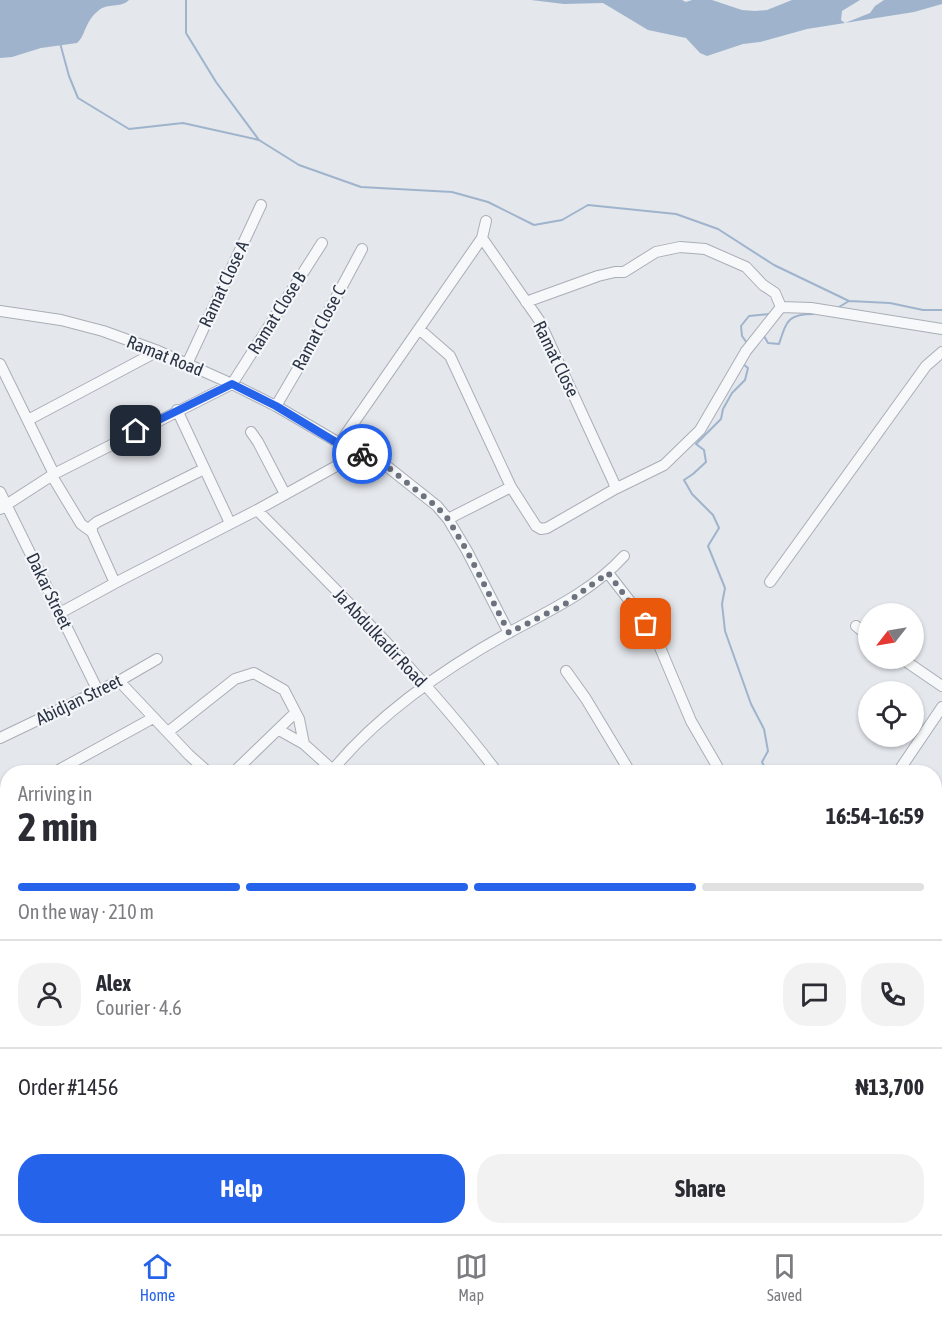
<!DOCTYPE html>
<meta charset="utf-8">
<style>
body{margin:0;font-family:"Asap Condensed",sans-serif;background:#f2f2f3;color:#2b2b33;height:100vh;display:flex;flex-direction:column;font-size:22px;white-space:nowrap}
*{box-sizing:border-box;margin:0}
p{font-size:20px;color:#7c7c81}
.icon{flex:none;width:33px;height:33px;fill:none;stroke:currentColor;stroke-width:2;stroke-linecap:round;stroke-linejoin:round}
.map{position:relative;flex:1;overflow:hidden}
.panel{position:absolute;left:0px;top:765px;width:942px;height:470px;display:flex;flex-direction:column;background:#fff;border-radius:24px 24px 0 0;box-shadow:0 2px 4px #0004}
.panel>*{flex:none}
.needle{width:39px;rotate:239deg}
.fabs{position:absolute;left:858px;top:603px;display:grid;gap:12px}
.fabs a{display:grid;place-items:center;width:66px;height:66px;border-radius:50%;background:#fff;box-shadow:0 2px 4px #0004;font-size:30px}
.pin{position:absolute;display:grid;place-items:center;width:51px;height:51px;color:#fff;margin:-26px;border-radius:12px;box-shadow:0 3px 9px #0006}
.courier{position:absolute;display:grid;place-items:center;width:60px;height:60px;margin:-30px;border:4px solid #2563eb;border-radius:50%;background:#fff;color:#222;box-shadow:0 2px 8px #0007}
.headline em{font-style:normal;font-weight:700}
.headline div{display:flex;flex-direction:column-reverse}
.headline{display:flex;align-items:center;justify-content:space-between;height:102px;padding:0 18px}
h1{font-size:39px;font-weight:700;line-height:45px}
.bar{display:grid;grid-template-columns:repeat(4,1fr);gap:9px 6px;align-content:center;height:72px;padding:0 18px}
.bar i{height:8px;border-radius:4px;background:#e1e1e2}
.bar .active{background:#2563eb}
.bar p{grid-column:span 4}
.line{display:flex;align-items:center;gap:15px;padding:0 18px;border-top:2px solid #e1e1e2}
.line div{flex:1}
.round{display:grid;place-items:center;flex:none;width:63px;height:63px;border-radius:24px;background:#f2f2f3}
.primary-button{display:flex;gap:12px;margin-top:auto;padding:12px 18px}
.primary-button a{flex:1;height:69px;border-radius:24px;background:#2563eb;color:#fff;font-size:24px;font-weight:700;line-height:69px;text-align:center}
.primary-button a+a{background:#f2f2f3;color:#2b2b33}
.menu{display:flex;justify-content:space-around;align-items:center;height:84px;border-top:2px solid #e1e1e2;background:#fff;font-size:16px;color:#7c7c81}
.menu a{display:grid;justify-items:center;gap:3px}
.menu .active{color:#2563eb}
.map>svg:first-child{display:block}
.water{fill:#9fb4cc}
.lines{fill:none;stroke-linecap:round;stroke-linejoin:round}
.stream{stroke:#9fb4cc;stroke-width:2}
.minor-casing{stroke:#a9aeb7;stroke-width:12}
.minor{stroke:#f7f8fa;stroke-width:10}
.done{stroke:#6c737f;stroke-width:6;stroke-dasharray:0 10.8}
.route{stroke:#2563eb;stroke-width:8}
.labels{text-anchor:middle;stroke-width:4.5;stroke-linejoin:round;paint-order:stroke}
.street-label{font-size:18px;fill:#2b3445;stroke:#f4f6f9}
</style>
<div class="map">
<svg width="942" height="1234" viewBox="0 0 942 1234">
<rect width="100%" height="100%" fill="#e4e7ec"/>
<!-- water -->
<path class="water" d="M0 0H129C120 9 108 2 98 11 85 21 85 37 77 43L41 48 12 57 0 58Z
M531 0H682L686 2 692 0H712L742 10 755 11 767 10 792 0H860L842 11 841 20 845 23 870 13 875 6 884 0H942V4L914 12 807 29 760 42 743 44 707 56 700 53 686 38 648 30 603 3 564 4Z"/>
<g class="lines">
<!-- stream -->
<path class="stream" d="M186 0V33L216 82 259 140
M60 43 69 76 78 98 129 129 183 123 259 140 299 165 361 187 452 192 488 202 534 225 562 220 588 205 676 214 718 229 774 265 849 301 890 303 923 310H942
M839 307 849 301
M764 336 768 343 779 344C787 320 788 314 814 314
M747 343 742 336 741 326 749 316 769 314
M743 364 748 368 745 380 732 393 723 409 721 419 696 444 704 450 706 462 693 474 684 480 692 494 713 515 719 528 708 546 725 588 722 604 725 631 751 704 764 729 768 751 762 762 767 772
M852 1227 854 1234"/>
<!-- minor casing -->
<g class="minor-casing">
<path id="minor" d="M482 238 539 320 614 483 615 489
M526 302 598 276 615 272H624L656 252 680 247 705 249 746 267 763 285 775 293 781 307 811 308 942 329
M0 311 61 320 103 331 158 351 232 384 276 406 358 454 379 460 437 506 448 519 467 551 509 633
M419 329 450 356 511 487 536 526 541 529 547 528 615 489 664 465 700 430 746 351 781 307
M0 364 54 474
M187 364 261 205
M276 406 300 365 362 249
M177 410 230 523
M28 420 158 351
M251 432 258 442 285 494
M339 444 482 238 486 221
M52 476 81 524 92 532 115 583
M0 492 98 691
M0 509 54 474 232 384 322 243
M257 510C340 594 426 678 497 772
M448 519 511 487
M92 532V526L97 522 204 469
M608 573 636 609 656 638 691 721 717 766 718 772
M770 582 926 366 942 352
M60 613 115 583 257 510 358 454
M856 626 868 636
M901 658 942 686
M566 671 586 699 630 772
M119 681 189 755 208 772
M279 730 304 744
M168 732 235 679 254 673 284 690 299 719 304 744 335 772
M0 738 119 681 157 659
M55 772 153 718
M234 772 295 713
M331 772C377 715 447 667 510 632 551 610 592 591 624 556
M898 772 942 707
M0 803 8 799
M934 885 942 902
M0 976 8 986
M0 997 8 994
M934 1007 942 1004
M0 1196 8 1193
M61 1227 64 1234
M373 1227 375 1234
M738 1227 744 1234
M411 1234 428 1227"/>
</g>
<!-- minor -->
<use href="#minor" class="minor"/>
</g>
<g class="lines">
<!-- done -->
<path class="done" d="M362 454 379 460 437 507 448 519 467 551 509 633 565 604 608 573 646 624"/>
<!-- route -->
<path class="route" d="M136 431 232 384 276 406 339 444 362 454"/>
</g>
<g class="labels">
<!-- street labels -->
<g class="street-label">
<text transform="translate(224 284) rotate(-65)" y="6">Ramat Close A</text>
<text transform="translate(277 313) rotate(-58)" y="6">Ramat Close B</text>
<text transform="translate(319 328) rotate(-62)" y="6">Ramat Close C</text>
<text transform="translate(165 356) rotate(22)" y="6">Ramat Road</text>
<text transform="translate(556 359) rotate(64)" y="6">Ramat Close</text>
<text transform="translate(49 591) rotate(64)" y="6">Dakar Street</text>
<text transform="translate(380 638) rotate(47)" y="6">Ja Abdulkadir Road</text>
<text transform="translate(79 700) rotate(-26)" y="6">Abidjan Street</text>
</g>
</g>
</svg>
<div class="fabs">
<a><svg class="needle" viewBox="-14 -14 28 28"><path d="M0-13l5 13h-10z" fill="#e53935"/><path d="M0 13l5-13h-10z" fill="#7c7c81"/></svg></a>
<a><svg class="icon" aria-label="locate" viewBox="0 0 24 24"><circle cx="12" cy="12" r="6"/><path d="M12 2v4M12 18v4M2 12h4M18 12h4"/></svg></a>
</div>
<div class="pin" style="left:646px;top:624px;background:#ea580c"><svg class="icon" aria-label="bag" viewBox="0 0 24 24"><path d="M5 8h14l-1 12H6zM9 8a3 3 0 0 1 6 0"/></svg></div>
<div class="pin" style="left:136px;top:431px;background:#1f2937"><svg class="icon" aria-label="home" viewBox="0 0 24 24"><path d="M3 11l9-7 9 7M6 9v11h12V9"/></svg></div>
<div class="courier" style="left:362px;top:454px"><svg class="icon" aria-label="bike" viewBox="0 0 24 24"><circle cx="6" cy="16" r="4"/><circle cx="18" cy="16" r="4"/><path d="M6 16l4-8h5l3 8M10 8l3 8H6M13 5h3"/></svg></div>
<section class="panel">
<div class="headline"><div><h1>2 min</h1><p>Arriving in</p></div><em>16:54–16:59</em></div>
<div class="bar"><i class="active"></i><i class="active"></i><i class="active"></i><i></i><p>On the way · 210 m</p></div>
<div class="line" style="height:108px"><a class="round"><svg class="icon" aria-label="person" viewBox="0 0 24 24"><circle cx="12" cy="8" r="4"/><path d="M4 21q1-7 8-7t8 7"/></svg></a><div><b>Alex</b><p>Courier · 4.6</p></div><a class="round"><svg class="icon" aria-label="chat" viewBox="0 0 24 24"><path d="M4 5h16v11H9l-5 4z"/></svg></a><a class="round"><svg class="icon" aria-label="phone" viewBox="0 0 24 24"><path d="M5 4h4l2 5-3 2q2 4 5 5l2-3 5 2v4C11 20 4 13 5 4z"/></svg></a></div>
<div class="line" style="height:78px"><div>Order #1456</div><b>₦13,700</b></div>
<div class="primary-button"><a>Help</a><a>Share</a></div>
</section>
</div>
<nav class="menu">
<a class="active"><svg class="icon" aria-label="home" viewBox="0 0 24 24"><path d="M3 11l9-7 9 7M6 9v11h12V9"/></svg>Home</a>
<a><svg class="icon" aria-label="map" viewBox="0 0 24 24"><path d="M3 6l6-2 6 2 6-2v14l-6 2-6-2-6 2zM9 4v14M15 6v14"/></svg>Map</a>
<a><svg class="icon" aria-label="saved" viewBox="0 0 24 24"><path d="M7 4h10v16l-5-4-5 4z"/></svg>Saved</a>
</nav>
